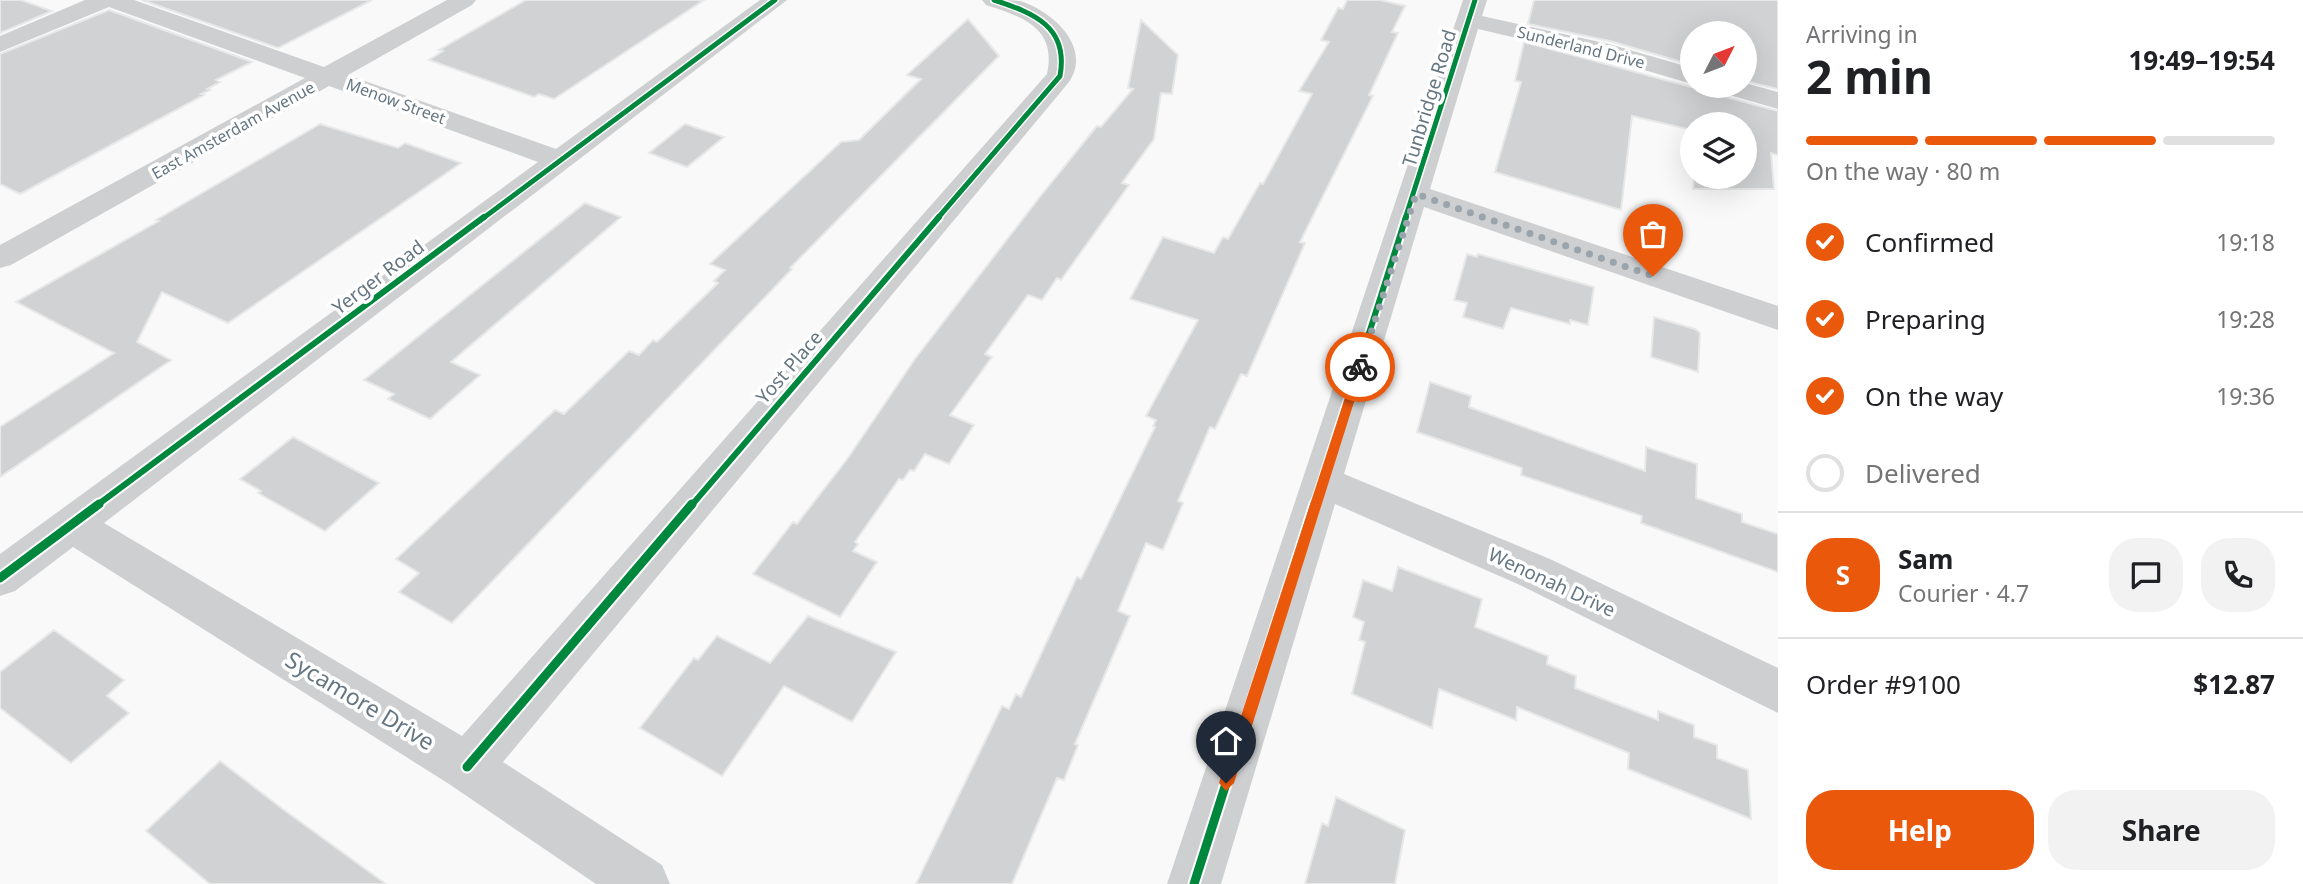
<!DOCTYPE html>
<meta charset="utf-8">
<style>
body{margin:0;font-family:"Noto Sans",sans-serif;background:#f2f2f2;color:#202124;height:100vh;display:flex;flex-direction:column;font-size:26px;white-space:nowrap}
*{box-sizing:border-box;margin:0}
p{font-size:23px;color:#757577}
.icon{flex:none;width:38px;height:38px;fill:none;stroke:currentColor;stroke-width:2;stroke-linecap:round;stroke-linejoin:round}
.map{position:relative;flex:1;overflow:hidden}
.drawer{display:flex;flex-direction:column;background:#fff;width:525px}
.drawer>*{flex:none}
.needle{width:46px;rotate:48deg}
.tools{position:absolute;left:1680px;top:21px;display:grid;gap:14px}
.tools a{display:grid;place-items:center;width:77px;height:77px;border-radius:50%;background:#fff;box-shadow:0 7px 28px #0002;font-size:35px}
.pin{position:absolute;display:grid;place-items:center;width:60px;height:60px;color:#fff;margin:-72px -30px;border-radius:50% 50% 50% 0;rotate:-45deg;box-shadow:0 0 7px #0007}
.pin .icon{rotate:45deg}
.courier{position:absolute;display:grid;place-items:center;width:70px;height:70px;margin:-35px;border:5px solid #ea580c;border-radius:50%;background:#fff;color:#222;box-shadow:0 2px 9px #0007}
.headline em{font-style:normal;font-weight:700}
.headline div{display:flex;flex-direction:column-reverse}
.headline{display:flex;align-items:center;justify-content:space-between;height:119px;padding:0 28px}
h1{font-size:46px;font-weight:700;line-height:52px}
.bar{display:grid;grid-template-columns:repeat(4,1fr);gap:10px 7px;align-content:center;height:84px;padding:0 28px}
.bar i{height:9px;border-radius:5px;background:#e0e0e0}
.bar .on{background:#ea580c}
.bar p{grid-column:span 4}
.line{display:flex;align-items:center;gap:18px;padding:0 28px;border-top:2px solid #e0e0e0}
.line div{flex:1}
.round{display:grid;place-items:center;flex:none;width:74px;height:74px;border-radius:28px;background:#f2f2f2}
ol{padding:0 28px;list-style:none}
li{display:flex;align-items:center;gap:21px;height:77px}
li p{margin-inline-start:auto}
li .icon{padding:7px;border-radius:50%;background:#ea580c;color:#fff;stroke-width:4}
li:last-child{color:#757577}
li i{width:38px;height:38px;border:4px solid #e0e0e0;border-radius:50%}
.cta{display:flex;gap:14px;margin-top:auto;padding:14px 28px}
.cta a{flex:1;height:80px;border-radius:28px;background:#ea580c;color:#fff;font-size:28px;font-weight:700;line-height:80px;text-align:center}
.cta a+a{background:#f2f2f2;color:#202124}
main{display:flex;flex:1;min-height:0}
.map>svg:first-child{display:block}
.building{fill:#d0d2d3;stroke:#e8e8e8;stroke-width:2}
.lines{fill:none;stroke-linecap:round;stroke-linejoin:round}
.minor{fill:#cecfd0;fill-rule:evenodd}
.cycleway-far2-casing{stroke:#fff;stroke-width:8}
.cycleway-far1-casing{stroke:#fff;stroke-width:10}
.cycleway-casing{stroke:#fff;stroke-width:13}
.cycleway-far2{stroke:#00873e;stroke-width:5}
.cycleway-far1{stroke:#00873e;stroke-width:6}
.cycleway{stroke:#00873e;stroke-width:9}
.route{fill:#ea580c}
.done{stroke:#99a4ac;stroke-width:7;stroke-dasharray:0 12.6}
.labels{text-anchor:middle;stroke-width:7;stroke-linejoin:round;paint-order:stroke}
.far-street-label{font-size:16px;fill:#657683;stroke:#fff}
.street-label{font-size:19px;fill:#657683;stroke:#fff}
.near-street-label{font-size:23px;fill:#657683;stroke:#fff}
</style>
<main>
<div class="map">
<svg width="1778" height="884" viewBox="0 0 1778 884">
<rect width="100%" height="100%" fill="#f9f9f9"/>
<!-- building -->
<path class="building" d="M0 0H21L52 11 0 33Z
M142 0H372L278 48Z
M526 0H704L554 99 539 94 534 97 429 60 443 51 439 50Z
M1347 0H1380L1405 6 1392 32 1398 33 1369 95 1373 96 1300 242 1305 243 1247 376 1241 374 1215 429 1210 427 1178 501 1183 503 1163 550 1146 543 1118 611 1130 616 1075 744 1078 745 1064 780 1057 778 1012 884H916L1002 706 1009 709 1016 694 1021 697 1077 577 1081 579 1155 427 1153 426 1156 420 1146 416 1198 320 1130 299 1163 237 1214 253 1223 237 1228 239 1260 183 1263 184 1312 94 1299 91 1329 42 1321 40 1338 8 1343 9Z
M1534 0H1778V89L1745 81V33H1692V65L1610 41 1528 24Z
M109 10 252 62 216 80 220 82 207 89 210 90 201 94 204 95 20 194 0 184V54Z
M968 19 999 56 790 268 792 269 452 623 399 592 419 573 396 559 555 410 564 414 629 351 639 355 653 340 657 342 718 283 714 281 725 270 710 264 841 142 859 140 921 79 907 75Z
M1141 20 1178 55 1172 94 1161 93 1154 139 1122 183 1129 185 1061 280 1057 278 1042 300 1028 295 985 354 992 357 950 415 974 425 949 464 925 454 914 471 910 470 903 480 899 479 855 542 858 544 853 551 877 562 840 617 753 574 793 522 797 524 848 458 915 359 1039 198 1097 126 1101 127 1133 89 1128 88Z
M1524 42 1691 87 1712 86 1718 95 1778 111V155L1771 153 1774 189H1693L1694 177H1745V124H1692V130L1632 116 1621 210 1495 172 1521 82 1515 81Z
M320 124 398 148 405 143 461 163 228 323 162 292 137 342 171 360 0 477V427L114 353 16 302 159 221 156 220Z
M685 124 724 137 687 167 649 153Z
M585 203 621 217 451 362 480 375 430 419 388 399 394 394 364 380Z
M1467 254 1477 257 1478 254 1594 287 1588 325 1570 320V324L1511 308 1503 329 1463 317 1467 303 1454 300Z
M1654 317 1695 329 1700 333 1698 372 1651 357Z
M1430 382 1471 396 1469 407 1645 471 1646 447 1697 464 1696 498 1742 514V522L1778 534V572L1641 523 1642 516 1521 475 1522 468 1417 432Z
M293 437 379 483 325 531 258 493 261 491 240 479Z
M1398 567 1482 599 1475 627 1548 656 1547 664 1576 676 1575 688 1658 720V711L1694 725V737L1717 745V758L1748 770 1751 819 1628 769 1629 753 1517 707 1516 720 1439 689 1432 728 1352 694 1365 642 1359 640 1364 622 1353 617 1363 580 1392 591Z
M808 616 896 652 852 722 784 686 722 776 640 728 694 658 698 660 717 636 770 663Z
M54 630 124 680 107 696 129 713 71 763 0 708V672Z
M220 761 284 810 386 884H210L146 831Z
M1336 797 1405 830 1395 884H1305L1322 823 1328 826Z"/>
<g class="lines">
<!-- minor -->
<path class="minor" d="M85 0H134L324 67 447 0H476L472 5 348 75 556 149 760 0H787L104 523 462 736 1047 74C1057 28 1023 17 986 5L982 0C994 0 1009 0 1020 1 1051 10 1093 47 1069 82L503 762 662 865 670 884H596L449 784 73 547 15 591 0 596V554L538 162 329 86 11 265 0 268V245L305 78 109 7 0 52V36Z
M1463 0H1487L1482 16 1609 44 1692 68V84L1603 58 1478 29 1430 189 1778 306V330L1424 207 1344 474 1550 559 1778 668V713L1520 585 1335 504 1221 884H1167Z
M1745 83 1778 92V109L1719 92 1715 86H1745Z"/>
<!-- cycleway-far2 casing -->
<g class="cycleway-far2-casing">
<path id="cycleway-far2" d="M482 219 775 0
M937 219 1060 76C1069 27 1034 13 994 0
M1405 219 1475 0"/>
</g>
<!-- cycleway-far1 casing -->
<g class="cycleway-far1-casing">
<path id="cycleway-far1" d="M96 506 484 217
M691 506 939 217
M1314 506 1406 217"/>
</g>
<!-- cycleway casing -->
<g class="cycleway-casing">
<path id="cycleway" d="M0 578 99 504
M467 767 692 504
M1194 884 1315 504"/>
</g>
<!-- cycleway-far2 -->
<use href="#cycleway-far2" class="cycleway-far2"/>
<!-- cycleway-far1 -->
<use href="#cycleway-far1" class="cycleway-far1"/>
<!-- cycleway -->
<use href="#cycleway" class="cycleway"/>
</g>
<!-- route -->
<path class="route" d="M1360 363 1365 367 1234 783 1226 791 1219 783 1355 367Z"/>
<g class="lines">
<!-- done -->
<path class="done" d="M1360 367 1416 194 1653 276"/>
</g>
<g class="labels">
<!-- far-street labels -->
<g class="far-street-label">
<text transform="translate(1581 47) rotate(14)" y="6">Sunderland Drive</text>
<text transform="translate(396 101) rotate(20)" y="6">Menow Street</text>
<text transform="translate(233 130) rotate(-29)" y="6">East Amsterdam Avenue</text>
</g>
<!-- street labels -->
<g class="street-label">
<text transform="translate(1429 98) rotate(-73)" y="7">Tunbridge Road</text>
<text transform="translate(378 277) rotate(-37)" y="7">Yerger Road</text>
<text transform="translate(789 367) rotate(-49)" y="7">Yost Place</text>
<text transform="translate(1552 582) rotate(25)" y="7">Wenonah Drive</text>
</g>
<!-- near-street labels -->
<g class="near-street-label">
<text transform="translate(360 701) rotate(31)" y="8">Sycamore Drive</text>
</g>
</g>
</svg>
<div class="tools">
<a><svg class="needle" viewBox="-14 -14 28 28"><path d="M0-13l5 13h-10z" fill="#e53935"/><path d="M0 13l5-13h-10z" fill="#757577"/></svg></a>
<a><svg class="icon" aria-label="layers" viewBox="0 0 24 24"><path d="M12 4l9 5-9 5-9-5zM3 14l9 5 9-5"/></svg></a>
</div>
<div class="pin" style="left:1653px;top:276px;background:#ea580c"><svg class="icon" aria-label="bag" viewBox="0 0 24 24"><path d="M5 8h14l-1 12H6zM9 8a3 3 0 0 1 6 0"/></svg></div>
<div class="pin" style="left:1226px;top:783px;background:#1f2937"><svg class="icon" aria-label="home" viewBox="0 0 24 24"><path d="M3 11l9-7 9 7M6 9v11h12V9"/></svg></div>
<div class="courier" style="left:1360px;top:367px"><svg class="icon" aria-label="bike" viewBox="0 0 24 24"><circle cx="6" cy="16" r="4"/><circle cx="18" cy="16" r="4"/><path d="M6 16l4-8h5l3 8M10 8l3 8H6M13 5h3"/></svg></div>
</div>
<section class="drawer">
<div class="headline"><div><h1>2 min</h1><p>Arriving in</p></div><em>19:49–19:54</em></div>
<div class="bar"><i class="on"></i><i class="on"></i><i class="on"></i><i></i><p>On the way · 80 m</p></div>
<ol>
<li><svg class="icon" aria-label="check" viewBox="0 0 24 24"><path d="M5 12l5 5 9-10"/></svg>Confirmed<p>19:18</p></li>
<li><svg class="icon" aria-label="check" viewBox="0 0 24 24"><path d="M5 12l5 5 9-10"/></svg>Preparing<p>19:28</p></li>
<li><svg class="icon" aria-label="check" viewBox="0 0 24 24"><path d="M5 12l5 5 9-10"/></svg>On the way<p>19:36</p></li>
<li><i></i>Delivered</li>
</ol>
<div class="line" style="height:126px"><b class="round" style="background:#ea580c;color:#fff">S</b><div><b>Sam</b><p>Courier · 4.7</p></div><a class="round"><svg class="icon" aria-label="chat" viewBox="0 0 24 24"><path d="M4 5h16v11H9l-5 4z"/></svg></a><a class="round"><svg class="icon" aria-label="phone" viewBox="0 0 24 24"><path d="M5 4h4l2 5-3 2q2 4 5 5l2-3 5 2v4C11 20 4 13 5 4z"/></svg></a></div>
<div class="line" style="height:91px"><div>Order #9100</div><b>$12.87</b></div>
<div class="cta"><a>Help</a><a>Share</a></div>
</section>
</main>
